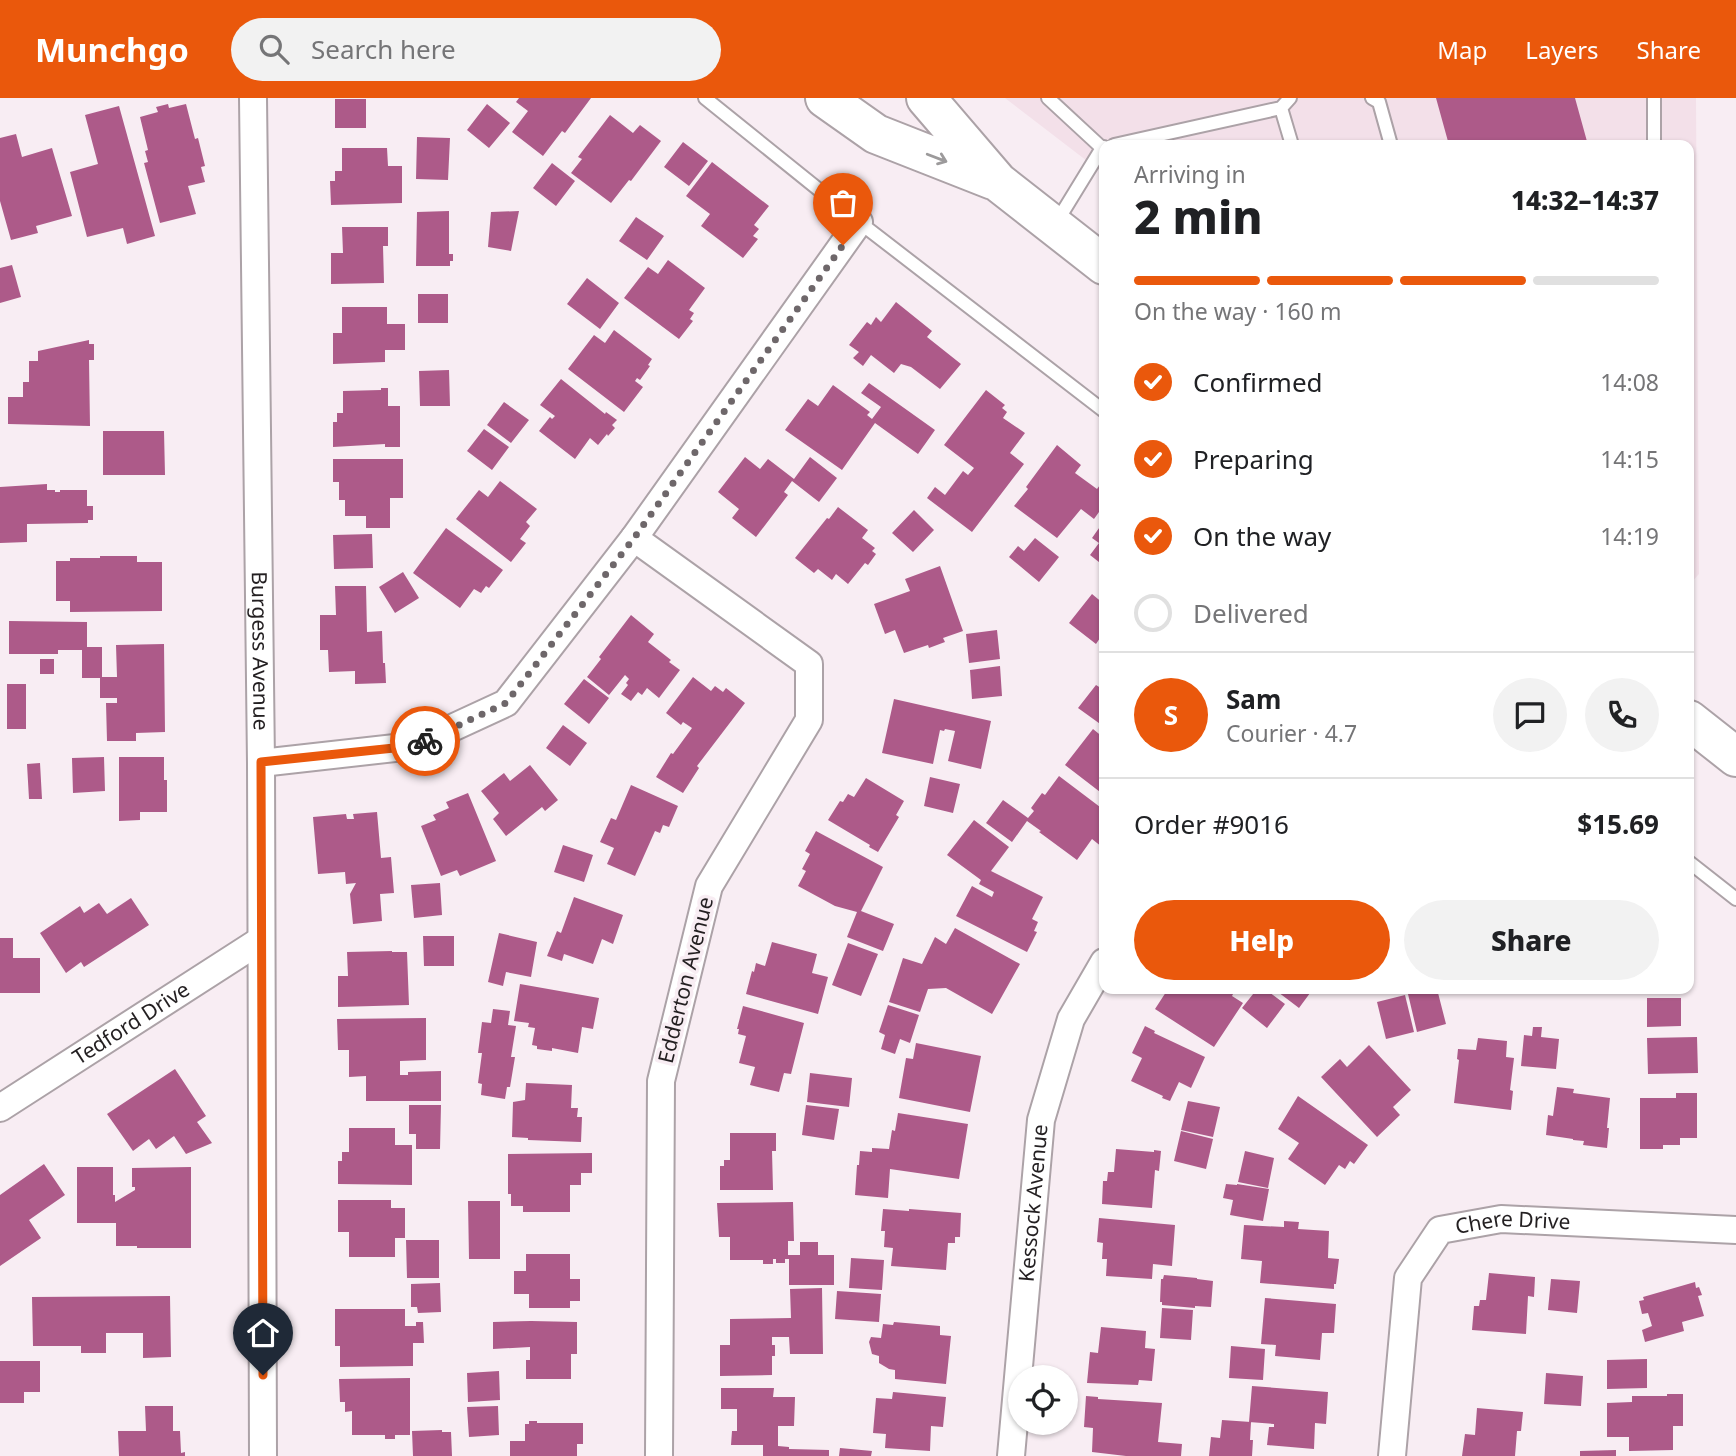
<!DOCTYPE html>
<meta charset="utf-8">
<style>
body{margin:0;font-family:"Noto Sans",sans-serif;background:#f2f2f2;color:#202124;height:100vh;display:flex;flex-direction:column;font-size:26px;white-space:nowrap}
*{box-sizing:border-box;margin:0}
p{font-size:23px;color:#757577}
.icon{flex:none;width:38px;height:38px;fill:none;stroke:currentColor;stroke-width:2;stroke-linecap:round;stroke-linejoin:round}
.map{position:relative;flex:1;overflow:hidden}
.drawer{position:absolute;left:1099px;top:42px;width:595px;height:854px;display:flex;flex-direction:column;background:#fff;border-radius:14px;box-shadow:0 2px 5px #0004}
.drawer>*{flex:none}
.fabs{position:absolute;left:1008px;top:1267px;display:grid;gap:14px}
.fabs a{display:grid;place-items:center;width:70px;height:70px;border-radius:50%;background:#fff;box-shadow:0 2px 5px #0004;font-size:35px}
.pin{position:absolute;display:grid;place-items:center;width:60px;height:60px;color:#fff;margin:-72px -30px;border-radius:50% 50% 50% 0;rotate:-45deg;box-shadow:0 0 7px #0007}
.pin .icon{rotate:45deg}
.courier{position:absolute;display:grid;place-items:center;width:70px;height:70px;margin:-35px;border:5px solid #ea580c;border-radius:50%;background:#fff;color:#222;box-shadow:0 2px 9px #0007}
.summary em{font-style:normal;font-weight:800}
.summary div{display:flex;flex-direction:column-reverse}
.summary{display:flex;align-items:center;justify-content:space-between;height:119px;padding:0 35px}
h1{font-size:46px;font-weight:800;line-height:52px}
.bar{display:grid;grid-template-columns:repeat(4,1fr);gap:10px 7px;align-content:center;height:84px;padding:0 35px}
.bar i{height:9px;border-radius:5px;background:#e0e0e0}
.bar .on{background:#ea580c}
.bar p{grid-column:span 4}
.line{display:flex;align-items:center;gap:18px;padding:0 35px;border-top:2px solid #e0e0e0}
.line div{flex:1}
.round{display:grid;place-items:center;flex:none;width:74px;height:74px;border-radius:37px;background:#f2f2f2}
ol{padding:0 35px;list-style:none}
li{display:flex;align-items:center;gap:21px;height:77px}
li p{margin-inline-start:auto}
li .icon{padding:7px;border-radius:50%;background:#ea580c;color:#fff;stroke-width:4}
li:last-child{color:#757577}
li i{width:38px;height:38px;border:4px solid #e0e0e0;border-radius:50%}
.cta{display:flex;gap:14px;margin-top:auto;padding:14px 35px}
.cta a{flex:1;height:80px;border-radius:42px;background:#ea580c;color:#fff;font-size:28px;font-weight:800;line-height:80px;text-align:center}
.cta a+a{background:#f2f2f2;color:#202124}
header{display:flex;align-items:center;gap:42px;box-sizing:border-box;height:98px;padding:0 35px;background:#ea580c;color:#fff}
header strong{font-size:33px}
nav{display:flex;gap:38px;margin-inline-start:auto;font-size:24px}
.search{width:490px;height:63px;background:#f2f2f2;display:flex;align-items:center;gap:18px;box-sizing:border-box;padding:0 24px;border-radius:38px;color:#757577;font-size:26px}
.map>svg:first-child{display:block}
.built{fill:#f3e0e9}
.building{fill:#ad5a89}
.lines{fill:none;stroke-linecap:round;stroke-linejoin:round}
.service-casing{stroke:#aca2a7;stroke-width:16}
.minor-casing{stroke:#aca2a7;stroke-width:30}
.primary-casing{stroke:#aca2a7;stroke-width:42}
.service{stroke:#fff;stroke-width:12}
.minor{stroke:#fff;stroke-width:26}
.primary{stroke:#fff;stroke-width:38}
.oneway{stroke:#9c9a9b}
.done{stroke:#6e676a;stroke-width:7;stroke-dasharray:0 12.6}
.route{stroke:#ea580c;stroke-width:9}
.labels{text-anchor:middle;stroke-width:7;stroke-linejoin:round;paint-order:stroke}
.street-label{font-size:21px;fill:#231f21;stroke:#f8edf3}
</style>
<header>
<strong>Munchgo</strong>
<div class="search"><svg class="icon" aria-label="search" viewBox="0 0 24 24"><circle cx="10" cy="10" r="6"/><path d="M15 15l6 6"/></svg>Search here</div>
<nav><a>Map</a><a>Layers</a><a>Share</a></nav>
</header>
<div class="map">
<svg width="1736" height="1358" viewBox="0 0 1736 1358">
<rect width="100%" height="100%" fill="#f8edf3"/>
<!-- built -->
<path class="built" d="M1005 0H1696L1699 476 1689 487V47H1104V76Z"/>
<!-- building -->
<path class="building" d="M519 0H591L565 35 562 33 543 58 512 34 528 13 516 4Z
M1436 0H1575L1588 47H1449Z
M335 1H366V30H335Z
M168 6 169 10 186 6 195 41 198 40 205 68 201 69 205 84 188 88 196 116 160 125 144 65 148 64 145 53 148 52 140 19 158 14 156 9Z
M487 6 510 25 489 50 467 32Z
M119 8 155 138 127 146 123 130 87 139 70 74 98 66 85 17Z
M610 17 633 35 640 27 661 43 631 83 629 82 611 105 571 75 582 61 578 59Z
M16 36 22 59 52 50 72 118 36 128 38 135 11 142 0 103V40Z
M417 39 450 40 448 82 416 81Z
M683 44 708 63 689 88 664 69Z
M342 50H387L388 68H402V105L331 107 330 83H335V73H342Z
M712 64 769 108 754 127 759 131 753 138 758 141 743 160 701 128 710 116 686 98Z
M552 65 575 83 556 108 533 90Z
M449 113V156H453V163H450V168H416L417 114Z
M519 113 511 153 488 149 491 114Z
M636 119 664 138 647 162 619 143Z
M342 129H388V148H383L384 185 331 186V155H343Z
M668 162 705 190 689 212 694 215 690 221 693 223 679 241 624 200 648 169 658 176Z
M12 167 21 199 0 205V170Z
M587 180 619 205 600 231 567 206Z
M418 196H448V225H418Z
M896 204 932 233 927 239 961 266 940 291 911 269 901 266 894 275 871 257 863 268 853 260 859 254 849 247 867 224 871 227 876 219 881 224Z
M342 209H387V226H405V252H385V264L333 266V235H342Z
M614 232 652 261 648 267 650 268 640 282 637 280 635 283 643 289 624 314 568 271 594 237 605 245Z
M89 242V246H94V262H89L90 328 8 326V299H23V284H29V263H38V253Z
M449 272 450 308H420L419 273Z
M561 281 605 316 606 314 617 322 612 327 615 330 608 338 607 336 598 347 590 340 575 361 539 333 550 319 552 321 555 318 540 307Z
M869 285 935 332 918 356 875 325 842 372 785 332 808 301 818 308 833 287 870 314 867 317 872 321 881 309 861 295Z
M381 290H388V308H400V349H385V346L333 349V324H337V315H343V293L381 292Z
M986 292 1005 307 1002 310 1007 314 1003 320 1025 335 1010 355 1024 366 972 434 927 400 935 389 945 397 963 373 968 377 974 370 944 347Z
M504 304 529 322 511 345 487 327Z
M484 331 509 349 492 372 467 353Z
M103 333H164L165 377H103Z
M1057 347 1081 367 1075 375 1097 391 1100 387 1104 391V407L1094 421 1081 411 1057 440 1014 408 1028 391 1026 389Z
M745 359 760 371 768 361 794 381 810 359 837 380 819 404 792 383 784 394 788 397 756 439 732 420 739 411 718 394Z
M333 361H403V400H390V430H366V418H345V402H339V384H333Z
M500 383 537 411 526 424 530 428 520 441 526 445 511 464 456 421 479 392 488 399Z
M47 386V392H55V394H60V392H87V408H93V422H88V425L27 426V444L0 445V389Z
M838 409 868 432 862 440 875 450 872 453 876 456 868 467 865 465 848 486 836 476 832 482 818 471 814 475 795 460 827 420 829 421Z
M914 412 934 432 913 454 892 435Z
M1104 423V468L1090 457 1099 445 1092 440Z
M446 430 503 472 489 490 486 488 481 495 474 491 460 510 413 475Z
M372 436 373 470 334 471 333 437Z
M1035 440 1059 459 1039 484 1009 459 1018 448 1024 453Z
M100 458H137V464H162V513L70 514V503H56V463H70V460H100Z
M940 468 963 533 943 540 945 544 929 550 928 547 904 555 895 532 885 536 874 506 910 493 905 481Z
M403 474 419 500 395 515 379 489Z
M335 488H366L367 534 382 533 383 565H385L386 585 355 586V573L329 574 328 552H320V517H336Z
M1092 496 1104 506V534L1096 546 1069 525Z
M631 517 654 536 648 544 671 562 669 564 680 572 659 600 647 590 642 597 638 594 631 603 621 596 628 587 626 585 629 581 625 577 609 597 587 579 601 561 599 559Z
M9 523 87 524V549H102V579H117L116 547 164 546 165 634 136 635V643H107L106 605H117V600H100V580H82V552H58V556H9Z
M997 532 1000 561 969 565 966 536Z
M40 561H54V576H40Z
M1000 568 1002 598 972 601 970 572Z
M693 579 711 593 715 588 723 594 726 590 745 605 697 668 699 670 683 695 656 679 671 655 673 656 692 630 683 624 681 627 666 615Z
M584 581 609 600 589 626 564 606Z
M7 586H26V631H7Z
M1096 587 1104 592V626L1103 628 1078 610Z
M894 601 991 623 981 671 948 663 955 633 945 631 944 633 940 632 933 666 882 655Z
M563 627 587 645 570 668 546 650Z
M1093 631 1104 640V697L1065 667Z
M104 659 105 693 73 695 72 660Z
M119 659H164V682H167V714H140V722L119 723Z
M40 665 42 701H29L27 666Z
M530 667 558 702 545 713 542 709 506 738 493 721 499 715 481 693 504 675 510 683Z
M1059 678 1104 712V746L1102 749 1092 741 1077 762 1039 734 1041 733 1027 723 1012 744 986 725 1003 702 1028 720 1034 713 1031 710 1042 695 1045 697Z
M930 679 960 686 953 715 924 708Z
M866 680 904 703 896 717 899 719 878 754 869 749 870 747 828 722 840 703 843 704 848 696 854 699Z
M631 687 678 708 669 729 663 727 660 735 655 733 635 778 607 766 614 750 600 744 611 720 616 722Z
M468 695 496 763 460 778 457 772 441 778 421 728 436 722 433 717 449 710 446 704Z
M377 714 381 760 391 759 394 795 380 796 382 823 353 826 350 796 356 785 346 786 345 774 318 776 313 719 346 716 347 721H354L353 716Z
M974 722 1009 749 991 773 1043 799 1032 821 1038 824 1034 833 1037 834 1027 854 956 818 972 788 992 799 994 794 979 786 981 782 947 757Z
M816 733 883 769 861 813 894 826 883 853 847 839 857 814 835 808 798 788 806 773 802 771 810 756 805 753Z
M563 747 593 757 584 784 554 774Z
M440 785 442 817 414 820 411 787Z
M574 799 623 817 613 846 602 841 593 866 564 856 562 863 547 858 557 833 561 835Z
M131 800 149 827 84 869 81 864 66 875 40 835 80 808 84 815 99 805 107 816Z
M955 830 1020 866 992 916 946 890 928 891 920 914 889 904 903 860 922 866 935 839 946 846Z
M499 835 537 844 531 879 506 874 503 888 488 884Z
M423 838H454V868H424Z
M0 840H13V860H40V895H0Z
M772 844 817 856 812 875 828 879 818 916 746 896 752 873 754 874 756 865 765 868Z
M848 845 878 856 861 898 832 887Z
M392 853V854H407L409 907 338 909V878H348L347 854Z
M520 886 599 900 593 931 582 929 578 955 552 950V953L537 951V948L532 947 535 930 528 929 529 925 514 923Z
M1168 891H1232L1231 892 1234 894 1232 898 1243 905 1214 949 1155 911Z
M1257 891H1265L1285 906 1267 930 1242 910Z
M1274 891H1313L1299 910Z
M1431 891H1437L1446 926 1417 934 1408 896Z
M1405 897 1414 934 1386 941 1377 904Z
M1647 900H1681V928L1647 929Z
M888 907 919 917 910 945 900 941 895 956 881 951 885 937 879 934Z
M743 908 804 925 791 976 784 975 779 994 750 987 755 969 739 965 746 938 738 936 739 931H737Z
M493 911 510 913 508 927 516 928 511 959H515L510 989H507L505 1001 481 997 482 986 478 985 482 955H478L482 924 491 925Z
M426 920V962L400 963V977H408V974L441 973V1003H366V978L349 979V952H338L337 921Z
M1145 928 1155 933 1154 935 1205 959 1191 990 1179 984 1170 1003 1162 1000 1163 998 1131 983 1142 960 1132 955Z
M1533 929H1542L1541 939 1559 941 1556 971 1521 968 1524 937 1532 938Z
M1697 939 1698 975 1648 976 1647 940Z
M1478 940 1507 943 1506 959 1514 960 1510 992 1513 993 1511 1012 1454 1005 1459 962 1457 961 1458 951 1476 952Z
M916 945 981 958 970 1014 899 1000 906 960 913 961Z
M1369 947 1411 992 1393 1009 1400 1017 1377 1039 1321 979 1340 961 1347 969Z
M175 971 206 1018 197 1024 212 1045 186 1056 174 1038 156 1051 149 1041 133 1053 107 1016Z
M810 975 852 980 849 1009 807 1004Z
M526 985 572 987 571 1010H578L577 1019H582L581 1044 528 1042V1040L512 1039 513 1004 525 1002Z
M1557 989 1574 991 1573 995 1610 1000 1607 1030H1609L1607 1050 1583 1047 1584 1043 1573 1042V1041L1546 1037 1548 1017 1553 1018Z
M1676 995H1697V1040H1680V1047H1663V1051H1640V1000H1676Z
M1298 998 1368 1047 1354 1066 1350 1063 1345 1071 1339 1067 1325 1087 1288 1061 1299 1045 1278 1031Z
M1188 1003 1220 1009 1213 1039 1181 1032Z
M409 1007H441L440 1051H416V1036H409Z
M806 1007 839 1011 834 1042 802 1037Z
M898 1015 968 1026 959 1081 890 1071 888 1100 855 1097 857 1067H859L860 1053 872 1054V1050L889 1051 892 1032 895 1033Z
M349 1030H395V1047H412V1087L338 1086V1063H342V1054H349Z
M1181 1033 1213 1041 1206 1071 1174 1063Z
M730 1035H776V1053H772L773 1092H720V1068H724V1062H730Z
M1116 1051 1154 1054V1052L1161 1053 1159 1073 1155 1072 1152 1110 1102 1106 1103 1083H1107L1108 1074H1114Z
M1245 1053 1274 1060 1268 1090 1238 1084Z
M592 1055V1075H581V1087H570V1114H523V1108H511V1096H508V1056Z
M44 1066 65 1097 29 1122 41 1140 0 1168V1097Z
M77 1069H113V1097H115V1104L135 1092V1089H132V1070L191 1069V1150H137V1148H116V1125H77Z
M1226 1086 1237 1087V1086L1269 1091 1263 1123 1230 1117 1233 1102 1223 1100Z
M338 1102H391V1110H405V1140H395V1159H349V1134H338Z
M468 1103H500V1161H469Z
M793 1104 794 1143H788V1157H800V1144H818V1157H834V1187H789V1161H785V1165H776V1161H773V1166H763V1162H730V1139H719L717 1105Z
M883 1111 909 1113V1111L961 1115 960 1139H955V1145H948L946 1172 891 1168 893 1150 884 1149 885 1133H881Z
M1099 1120 1175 1127 1172 1168 1153 1166 1152 1181 1106 1178 1107 1161H1102L1103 1145 1097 1144Z
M1284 1123 1299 1124 1298 1131 1329 1133 1328 1160 1339 1161 1336 1186H1334V1191L1260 1185 1262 1163 1241 1161 1244 1127 1284 1129Z
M406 1142H439V1180H407Z
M526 1156H570V1181H580V1203H570V1210H529V1196H514V1173H526Z
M851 1160 884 1162 882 1192 849 1190Z
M1489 1175 1535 1179 1534 1199 1528 1198 1526 1236 1472 1232 1474 1208H1479L1480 1202H1486Z
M1164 1177 1197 1180V1181L1213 1183 1211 1209 1195 1208V1210L1162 1207V1204H1160L1161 1181H1163Z
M1551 1181 1580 1183 1577 1215 1548 1212Z
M1695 1184 1696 1190 1699 1189 1702 1197 1698 1198 1704 1218 1682 1224 1684 1233 1645 1244 1642 1232 1652 1228 1648 1215 1642 1216 1639 1203 1644 1202 1643 1199Z
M440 1185 441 1214 418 1215 417 1209H411V1186Z
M822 1190 823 1256H790L789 1239H772V1247H775V1258H772V1277L720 1278V1247H730V1221L791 1220 790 1191Z
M837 1193 881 1196 879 1224 835 1221Z
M170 1198 171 1259 143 1260V1235H106V1255H81V1248H33L32 1199Z
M1265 1200 1336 1206 1334 1235H1322L1320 1262 1275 1258 1276 1247 1261 1246Z
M1162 1210 1193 1212 1191 1242 1160 1240Z
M335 1211H405V1228H416V1224H423L424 1245H413V1268L340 1269V1248H335Z
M531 1223 577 1224V1256H571V1281H526V1262H530V1249L493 1251V1224Z
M894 1224 940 1228V1237L951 1238 946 1286 895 1281V1272L889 1271 879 1265V1258L872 1256 869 1244 871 1239 881 1240 883 1226 893 1227Z
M1101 1229 1146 1233 1145 1250 1155 1251 1152 1283 1139 1282 1138 1287 1087 1285 1090 1254 1098 1255Z
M1231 1248 1265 1251 1263 1282 1229 1280Z
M1647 1261V1290L1607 1291V1262Z
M0 1263H40V1294H24V1305H0Z
M499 1273 500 1302 468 1304 467 1275Z
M1546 1275 1583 1278 1581 1308 1544 1306Z
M410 1280V1337H395V1341H385V1337H352V1313L345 1314V1304H340L339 1281Z
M1252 1288 1328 1294 1326 1326 1315 1325 1314 1351 1267 1347 1269 1329H1274V1326L1249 1324Z
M721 1290H774L773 1299H795L794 1328H778V1348L789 1349V1351L829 1352V1358H763V1347H731L732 1333H737V1311H721Z
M893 1294 946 1299 943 1329 931 1328 930 1353 885 1350 886 1336 873 1335 876 1300 892 1301Z
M1667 1296H1683V1328H1673V1352L1629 1353V1339H1607V1305L1632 1304V1298H1667Z
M1086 1298 1098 1299V1301L1162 1305 1158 1344 1182 1346 1181 1358H1126L1092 1354 1093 1330 1084 1329Z
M145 1308H173V1333H180L181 1355 185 1354V1358H119L118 1333H146Z
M498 1308 499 1337 469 1339 467 1309Z
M1477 1310 1523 1314 1521 1333H1517L1515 1358H1462L1465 1336 1475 1337Z
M1222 1322 1251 1324 1250 1342H1253L1252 1358H1209L1211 1339 1220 1340Z
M529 1323H537V1325H583V1346H577V1358H510V1343H525V1326H529Z
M442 1332V1334H451L452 1358H413L412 1333Z
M840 1350 872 1353 871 1358H839Z
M1616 1352V1358H1580V1353Z"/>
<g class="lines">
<!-- service casing -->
<g class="service-casing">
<path id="service" d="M705 0 859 124 1104 313
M1048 0 1102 50
M1290 0 1281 10 1292 47
M1372 0 1379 4 1391 47
M1114 47 1281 10
M1654 47V0
M1056 125 1102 50 1104 49
M1689 764 1736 801"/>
</g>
<!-- minor casing -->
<g class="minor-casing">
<g id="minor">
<path id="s1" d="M253 0 261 665 263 1358"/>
<path d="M634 440 809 566V622L709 788 661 983 659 1358"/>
<path d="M261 665 413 648 506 605 634 440 859 124"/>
<path id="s2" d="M0 1010 261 842"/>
<path id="s3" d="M1011 1358 1041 1022 1071 921 1104 864"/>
<path id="s4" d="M1392 1358 1408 1180 1440 1132 1501 1121 1736 1132"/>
</g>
</g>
<!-- primary casing -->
<g class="primary-casing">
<path id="primary" d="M825 0 876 36 993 82
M926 0 998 84 1104 167
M1689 622 1736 659"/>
</g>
<!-- service -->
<use href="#service" class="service"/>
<!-- minor -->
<use href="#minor" class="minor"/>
<!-- primary -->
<use href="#primary" class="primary"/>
</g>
<!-- one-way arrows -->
<defs><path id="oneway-shaft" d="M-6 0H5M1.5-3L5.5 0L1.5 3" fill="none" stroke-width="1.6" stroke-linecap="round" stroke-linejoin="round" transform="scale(1.75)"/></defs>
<use class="oneway" href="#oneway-shaft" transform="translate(937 60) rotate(21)"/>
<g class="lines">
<!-- done -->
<path class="done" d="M425 643 506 605 634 440 843 147"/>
<!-- route -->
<path class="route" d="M263 1277 261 664 413 648 425 643"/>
</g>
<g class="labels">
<!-- street labels -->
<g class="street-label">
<text dy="7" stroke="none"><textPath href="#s1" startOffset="553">Burgess Avenue</textPath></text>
<text transform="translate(686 882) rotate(-76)" y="7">Edderton Avenue</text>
<text dy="7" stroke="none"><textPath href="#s2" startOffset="156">Tedford Drive</textPath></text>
<text dy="7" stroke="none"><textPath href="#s3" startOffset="254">Kessock Avenue</textPath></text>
<text dy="7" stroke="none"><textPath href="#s4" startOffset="310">Chere Drive</textPath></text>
</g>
</g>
</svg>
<div class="fabs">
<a><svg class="icon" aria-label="locate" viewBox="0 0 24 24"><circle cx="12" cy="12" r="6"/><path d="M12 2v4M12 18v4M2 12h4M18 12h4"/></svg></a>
</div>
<div class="pin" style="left:843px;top:147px;background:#ea580c"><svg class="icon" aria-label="bag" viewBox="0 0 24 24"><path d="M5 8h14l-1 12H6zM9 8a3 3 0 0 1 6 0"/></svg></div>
<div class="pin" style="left:263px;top:1277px;background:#1f2937"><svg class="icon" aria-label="home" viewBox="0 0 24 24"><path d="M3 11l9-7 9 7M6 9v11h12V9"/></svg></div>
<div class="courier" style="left:425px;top:643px"><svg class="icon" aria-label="bike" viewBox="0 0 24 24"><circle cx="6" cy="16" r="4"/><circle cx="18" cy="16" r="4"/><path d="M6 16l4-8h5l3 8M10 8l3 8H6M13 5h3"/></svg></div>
<section class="drawer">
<div class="summary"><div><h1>2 min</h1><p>Arriving in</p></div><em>14:32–14:37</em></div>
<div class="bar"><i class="on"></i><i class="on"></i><i class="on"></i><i></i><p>On the way · 160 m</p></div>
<ol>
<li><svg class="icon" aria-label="check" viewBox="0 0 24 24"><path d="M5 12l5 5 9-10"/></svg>Confirmed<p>14:08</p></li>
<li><svg class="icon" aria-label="check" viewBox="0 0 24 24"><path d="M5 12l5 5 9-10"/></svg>Preparing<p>14:15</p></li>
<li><svg class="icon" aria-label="check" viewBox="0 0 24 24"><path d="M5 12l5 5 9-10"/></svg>On the way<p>14:19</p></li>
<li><i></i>Delivered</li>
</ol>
<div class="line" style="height:126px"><b class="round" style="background:#ea580c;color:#fff">S</b><div><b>Sam</b><p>Courier · 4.7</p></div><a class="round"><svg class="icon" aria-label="chat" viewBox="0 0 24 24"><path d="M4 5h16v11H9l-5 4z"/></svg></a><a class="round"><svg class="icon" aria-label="phone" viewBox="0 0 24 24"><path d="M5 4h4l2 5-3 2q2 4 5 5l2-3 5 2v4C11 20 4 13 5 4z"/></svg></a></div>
<div class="line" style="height:91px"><div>Order #9016</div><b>$15.69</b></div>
<div class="cta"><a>Help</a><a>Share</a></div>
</section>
</div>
